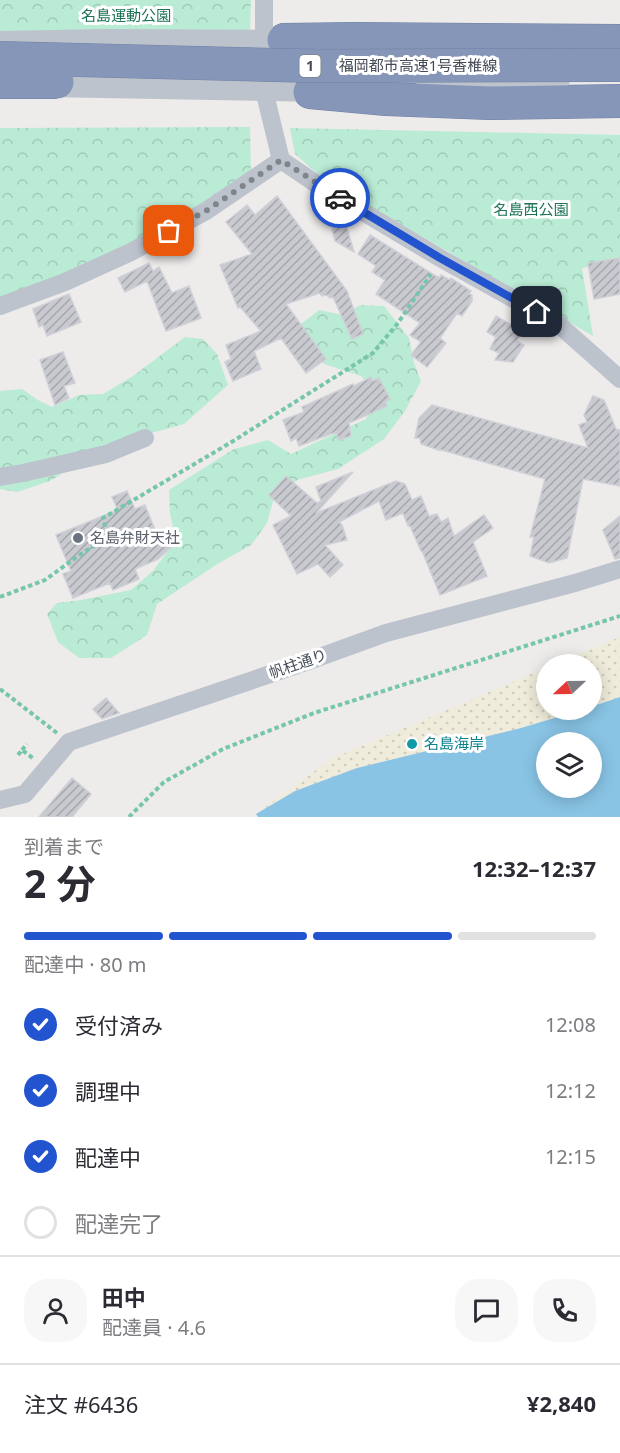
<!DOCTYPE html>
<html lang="ja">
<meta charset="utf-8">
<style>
body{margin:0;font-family:"Noto Sans","Noto Sans JP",sans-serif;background:#f7f7f7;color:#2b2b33;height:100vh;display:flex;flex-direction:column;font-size:22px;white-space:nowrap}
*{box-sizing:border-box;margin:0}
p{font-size:20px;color:#7c7c81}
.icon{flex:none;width:33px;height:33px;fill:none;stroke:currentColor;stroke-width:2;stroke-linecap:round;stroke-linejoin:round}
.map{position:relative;height:817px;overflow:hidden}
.panel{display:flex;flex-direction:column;background:#fff;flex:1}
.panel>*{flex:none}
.needle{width:39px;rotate:248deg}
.controls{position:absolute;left:536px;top:654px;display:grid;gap:12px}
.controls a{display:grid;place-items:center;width:66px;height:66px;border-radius:50%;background:#fff;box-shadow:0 3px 15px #0003;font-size:30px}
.pin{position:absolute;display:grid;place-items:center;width:51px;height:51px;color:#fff;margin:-26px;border-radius:12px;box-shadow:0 3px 9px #0006}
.courier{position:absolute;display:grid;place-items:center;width:60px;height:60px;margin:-30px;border:4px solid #2354d0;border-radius:50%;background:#fff;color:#222;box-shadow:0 2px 8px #0007}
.headline em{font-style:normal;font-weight:700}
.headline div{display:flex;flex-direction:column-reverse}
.headline{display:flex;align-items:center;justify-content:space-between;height:102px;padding:0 24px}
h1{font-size:39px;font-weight:700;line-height:45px}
.bar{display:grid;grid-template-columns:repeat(4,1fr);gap:9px 6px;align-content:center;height:72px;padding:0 24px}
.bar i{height:8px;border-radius:4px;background:#e1e1e2}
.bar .selected{background:#2354d0}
.bar p{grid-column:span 4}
.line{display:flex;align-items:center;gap:15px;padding:0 24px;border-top:2px solid #e1e1e2}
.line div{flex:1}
.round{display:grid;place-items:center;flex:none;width:63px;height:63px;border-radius:24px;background:#f7f7f7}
ol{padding:0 24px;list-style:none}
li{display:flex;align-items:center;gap:18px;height:66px}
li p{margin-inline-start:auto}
li .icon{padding:6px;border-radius:50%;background:#2354d0;color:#fff;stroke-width:4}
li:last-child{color:#7c7c81}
li i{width:33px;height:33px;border:3px solid #e1e1e2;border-radius:50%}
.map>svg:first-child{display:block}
.forest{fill:url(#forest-crowns)}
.sand{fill:url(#sand-dots)}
.water{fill:#89c4e5;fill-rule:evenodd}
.building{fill:url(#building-hatch);stroke:#cfd0d7;stroke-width:1.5}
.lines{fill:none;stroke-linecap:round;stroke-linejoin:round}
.motorway-casing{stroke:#7081a4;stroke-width:34}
.path{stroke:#75c6aa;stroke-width:4;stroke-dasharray:4.5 3;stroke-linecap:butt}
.minor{stroke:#bdc3cd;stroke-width:18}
.tertiary{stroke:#bdc3cd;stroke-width:22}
.motorway{stroke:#8596b8;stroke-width:33}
.motorway-bridge-casing{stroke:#7081a4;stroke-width:34;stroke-linecap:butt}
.motorway-bridge{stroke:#8596b8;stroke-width:33}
.done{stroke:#80848b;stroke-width:6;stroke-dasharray:0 10.8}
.route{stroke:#2354d0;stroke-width:8}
.worship-dot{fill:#6b7280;stroke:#fff;stroke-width:2}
.culture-dot{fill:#0f9aa8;stroke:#fff;stroke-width:2}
.labels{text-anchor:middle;stroke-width:6;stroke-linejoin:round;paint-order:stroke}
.shield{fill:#fff;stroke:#7d8289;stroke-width:1.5}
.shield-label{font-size:14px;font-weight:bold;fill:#454c57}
.park-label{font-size:15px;fill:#1b7354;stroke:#fff}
.street-label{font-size:15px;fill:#454c57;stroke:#fff}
.worship-label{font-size:15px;fill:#5b616d;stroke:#fff;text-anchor:start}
.culture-label{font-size:15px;fill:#0d838f;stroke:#fff;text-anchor:start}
</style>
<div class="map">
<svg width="620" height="817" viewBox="0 0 620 817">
<defs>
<pattern id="forest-crowns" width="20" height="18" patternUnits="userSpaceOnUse" patternTransform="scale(1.5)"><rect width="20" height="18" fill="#baebd4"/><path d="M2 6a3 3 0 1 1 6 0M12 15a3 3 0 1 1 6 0" fill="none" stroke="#a1cbb8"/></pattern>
<pattern id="sand-dots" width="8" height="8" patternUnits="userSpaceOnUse" patternTransform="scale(1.5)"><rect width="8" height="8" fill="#efecdb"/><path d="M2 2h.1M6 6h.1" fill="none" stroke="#ceccbe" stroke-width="1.8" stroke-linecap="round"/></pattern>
<pattern id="building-hatch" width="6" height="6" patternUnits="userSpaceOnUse" patternTransform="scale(1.5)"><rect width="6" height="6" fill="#c9c9d0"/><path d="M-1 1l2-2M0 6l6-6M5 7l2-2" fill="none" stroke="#a5a5ac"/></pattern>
</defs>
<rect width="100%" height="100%" fill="#eeebeb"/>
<!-- forest -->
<path class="forest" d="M0 0H251L250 32 0 31Z
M250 127 251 175 207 206 65 276 0 297V128Z
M290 128 620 135V260L582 268 593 336 325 180 295 154Z
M360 305 384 306 409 338 414 363 421 381 405 411 384 439 338 469 297 480 274 498 267 523 251 545 219 563 157 604 147 635 111 658H79L58 642 47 614 57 603 81 600 131 590 153 571 176 540 170 514 169 490 234 449 268 440 291 454 366 419 378 394 361 376 324 364 315 352 301 324 319 310 343 315Z
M185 337 203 339 217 354 228 385 184 424 108 445 50 481 17 492 0 489V391L22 389 38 400 52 407 79 395 103 394 133 376Z"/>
<!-- sand -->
<path class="sand" d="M620 637V697L591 707V664H555Z
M546 668V710H581L521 728 357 768 295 791 256 814 331 759Z"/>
<!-- water -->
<path class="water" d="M620 697V817H258L256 814 295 791 357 768 521 728 581 710H591V707ZM546 742H591V788H546Z"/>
<!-- building -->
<path class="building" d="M277 196 347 291 363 334 352 339 333 297 330 298 327 295 322 296 320 293 286 304 326 359 306 373 281 338 254 351 261 369 233 381 225 362 231 359 226 345 261 331 240 307 238 308 220 265 252 254 226 222 247 205 255 215Z
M346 225 354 252 335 241 332 229Z
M370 235 439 278 441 275 450 280 451 278 471 291 469 294 472 295V301L462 316 457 313 440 338 446 343 427 367 411 355 421 342 410 335 420 323 376 294 385 280 372 272 376 266 358 254Z
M620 258V294L594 299 588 263Z
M149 263 153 271 159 267 172 293 189 286 201 318 166 331 147 281 125 292 118 278Z
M69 294 81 322 47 336 43 325 39 327 33 309Z
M496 316 522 331 517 341 524 345 513 362 495 360 499 353 490 349 496 337 487 332Z
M63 352 75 383 64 386 69 398 55 405 40 360Z
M371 377 373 381 379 378 390 399 385 402 387 406 349 423 351 436 339 440 336 432 299 446 296 438 291 441 283 420 304 412 302 407 353 384 354 386Z
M593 396 604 400 616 429 620 430V486L583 479 567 558 549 563 530 556 534 537H530L545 479 438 449V450L421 444 420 438H415L419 418 432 405 588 448 579 425 587 422 584 415Z
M353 472 316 513 396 481 405 484 412 500 421 496 429 516 437 514 441 522 448 518 454 536 484 515 493 528 473 542 487 576 440 595 422 551H421L410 526H408L403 513 386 520 379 501 339 522 342 525 347 540 325 545 343 565 330 577 318 564 297 574 273 525 291 516 269 495 286 476 317 503 321 501 316 487Z
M127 491 135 509 145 505 157 535 164 530 176 543 158 559 135 569 139 579 113 590 110 583 73 598 63 574 71 571 56 535 118 510 112 497Z
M620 516V558L615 559 603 530Z
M106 698 119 713 102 719 93 709Z
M72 778 91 794 72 817H39Z"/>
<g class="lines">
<!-- motorway casing -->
<g class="motorway-casing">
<path id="motorway" d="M284 40 353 39 620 41
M310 92 386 99 489 103 620 101"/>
</g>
<!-- path -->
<path class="path" d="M0 597 45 580 78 556 108 537 103 518 230 443 373 353 398 323 431 274
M0 689 57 733
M22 750 27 744
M18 755 22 750 34 759
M129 817 164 782 223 749 314 713 620 616"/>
<!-- minor -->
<path class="minor" d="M264 0V90L281 160 315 183 440 258 557 323 620 379
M0 306 65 282 131 252 206 211 281 160
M0 477 23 473 106 454 145 438
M0 800 25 794 69 742 306 662 386 633 575 583 620 569"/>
<!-- tertiary -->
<path class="tertiary" d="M0 42 106 40 298 41
M43 86 325 91
M427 87 559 80"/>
<!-- motorway -->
<use href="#motorway" class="motorway"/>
<!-- motorway-bridge casing -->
<g class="motorway-bridge-casing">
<path id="motorway-bridge" d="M0 58 317 66 620 65
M0 82H57"/>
</g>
<!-- motorway-bridge -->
<use href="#motorway-bridge" class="motorway-bridge"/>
</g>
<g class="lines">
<!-- done -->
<path class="done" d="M169 231 206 211 281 160 340 198"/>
<!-- route -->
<path class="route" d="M340 198 440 258 537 312"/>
</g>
<!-- markers -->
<circle class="worship-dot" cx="78" cy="538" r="6"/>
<circle class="culture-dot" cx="412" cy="744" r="6"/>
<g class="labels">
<!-- shield labels -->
<rect class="shield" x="299.5" y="55" width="21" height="22" rx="4.5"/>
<g class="shield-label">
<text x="310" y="71">1</text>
</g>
<!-- park labels -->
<g class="park-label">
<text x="126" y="21">名島運動公園</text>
<text x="531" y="215">名島西公園</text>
</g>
<!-- street labels -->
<g class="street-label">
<text x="418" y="71">福岡都市高速1号香椎線</text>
<text transform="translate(298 664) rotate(-19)" y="5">帆柱通り</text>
</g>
<!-- worship labels -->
<g class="worship-label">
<text x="90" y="543">名島弁財天社</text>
</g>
<!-- culture labels -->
<g class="culture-label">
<text x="424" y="749">名島海岸</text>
</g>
</g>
</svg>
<div class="controls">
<a><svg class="needle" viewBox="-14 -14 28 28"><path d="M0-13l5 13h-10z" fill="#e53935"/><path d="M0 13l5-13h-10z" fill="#7c7c81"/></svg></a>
<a><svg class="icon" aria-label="layers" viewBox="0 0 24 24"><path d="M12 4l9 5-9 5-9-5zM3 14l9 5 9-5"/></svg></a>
</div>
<div class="pin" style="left:169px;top:231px;background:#ea580c"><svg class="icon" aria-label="bag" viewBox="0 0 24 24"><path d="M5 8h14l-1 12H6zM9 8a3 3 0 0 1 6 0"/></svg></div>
<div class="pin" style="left:537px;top:312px;background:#1f2937"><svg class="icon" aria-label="home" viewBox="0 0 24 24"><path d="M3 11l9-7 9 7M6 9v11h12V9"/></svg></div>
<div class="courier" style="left:340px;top:198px"><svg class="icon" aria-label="car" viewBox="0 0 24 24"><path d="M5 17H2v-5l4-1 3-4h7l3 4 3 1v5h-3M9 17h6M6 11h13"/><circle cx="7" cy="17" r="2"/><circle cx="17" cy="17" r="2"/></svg></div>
</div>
<section class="panel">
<div class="headline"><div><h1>2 分</h1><p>到着まで</p></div><em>12:32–12:37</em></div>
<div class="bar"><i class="selected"></i><i class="selected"></i><i class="selected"></i><i></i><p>配達中 · 80 m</p></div>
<ol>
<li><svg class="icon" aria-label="check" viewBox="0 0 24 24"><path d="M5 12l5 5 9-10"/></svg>受付済み<p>12:08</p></li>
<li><svg class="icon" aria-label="check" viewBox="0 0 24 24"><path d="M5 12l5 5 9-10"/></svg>調理中<p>12:12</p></li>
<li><svg class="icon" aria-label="check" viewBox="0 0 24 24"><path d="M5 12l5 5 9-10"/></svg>配達中<p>12:15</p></li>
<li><i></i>配達完了</li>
</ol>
<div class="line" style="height:108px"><a class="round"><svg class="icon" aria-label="person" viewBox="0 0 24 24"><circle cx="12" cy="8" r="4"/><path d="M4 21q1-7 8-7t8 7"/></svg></a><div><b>田中</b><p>配達員 · 4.6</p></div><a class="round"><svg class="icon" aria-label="chat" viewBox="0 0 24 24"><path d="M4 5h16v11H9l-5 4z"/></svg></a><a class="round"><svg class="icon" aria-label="phone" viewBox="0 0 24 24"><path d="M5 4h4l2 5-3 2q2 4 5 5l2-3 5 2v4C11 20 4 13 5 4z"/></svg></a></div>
<div class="line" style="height:78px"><div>注文 #6436</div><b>¥2,840</b></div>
</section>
